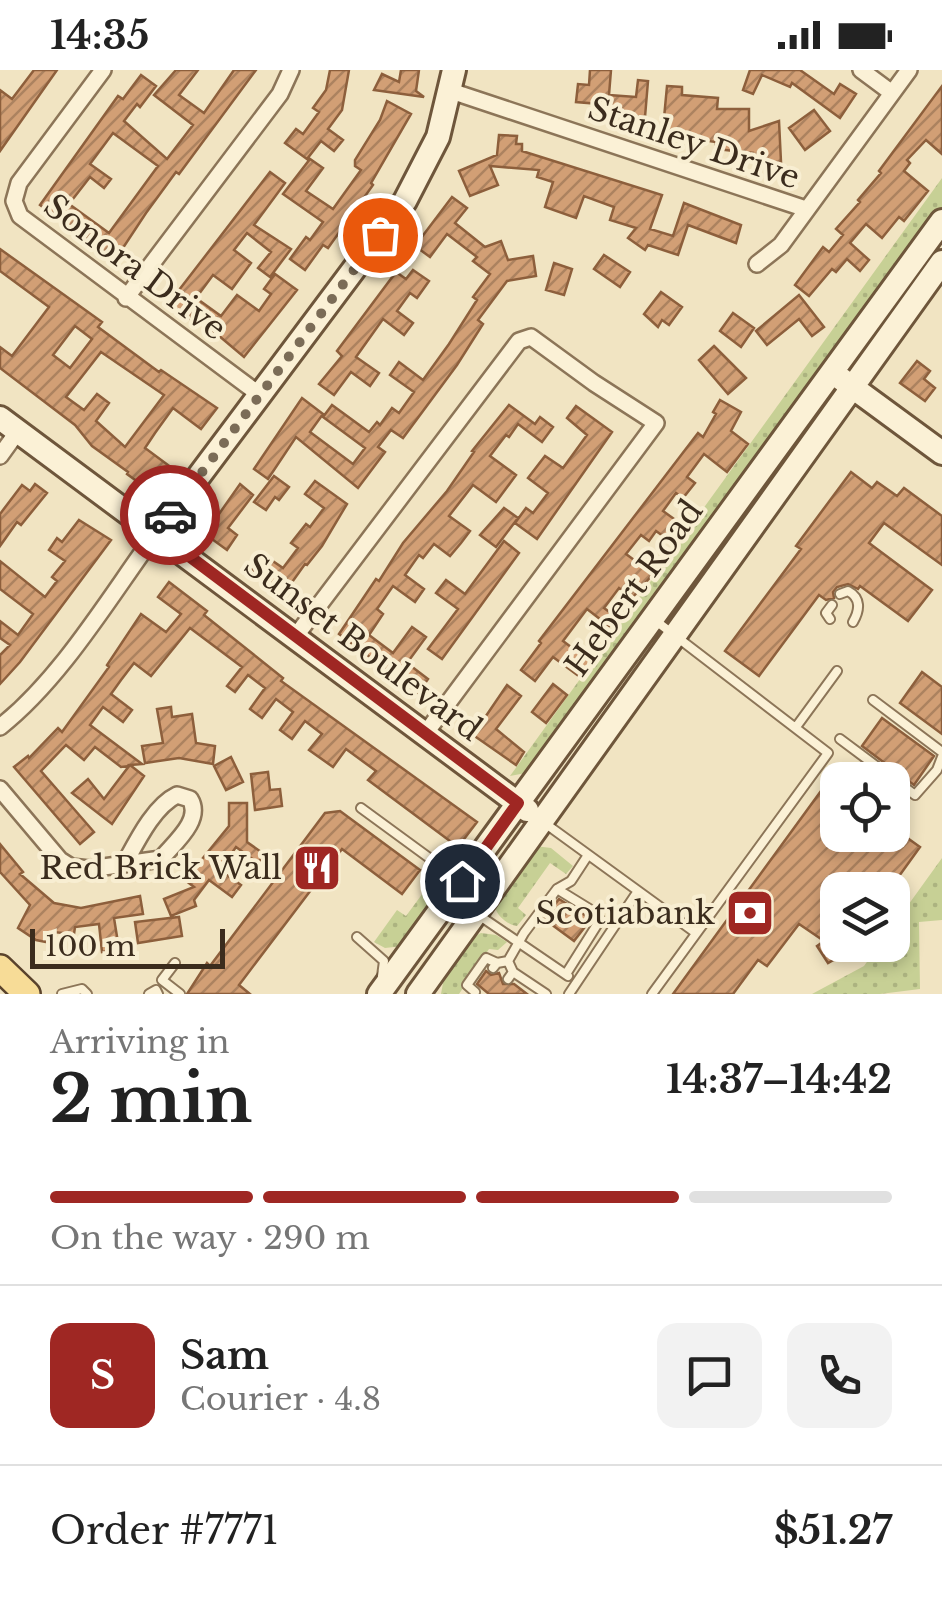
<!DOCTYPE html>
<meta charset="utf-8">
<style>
body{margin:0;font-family:"Libre Baskerville",serif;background:#f2f2f2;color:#222;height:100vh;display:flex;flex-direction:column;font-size:38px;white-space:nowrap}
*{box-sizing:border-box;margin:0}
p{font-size:32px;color:#767676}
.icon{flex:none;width:55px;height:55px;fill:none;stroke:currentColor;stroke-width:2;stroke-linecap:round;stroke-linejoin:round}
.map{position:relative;height:924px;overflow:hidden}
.side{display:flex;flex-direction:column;background:#fff;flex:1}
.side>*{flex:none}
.fabs{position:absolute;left:820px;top:692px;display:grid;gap:20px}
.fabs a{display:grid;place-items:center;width:90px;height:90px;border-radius:20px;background:#fff;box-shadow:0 5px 15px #0003;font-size:50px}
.scale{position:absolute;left:30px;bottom:25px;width:195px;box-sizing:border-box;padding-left:10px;border:5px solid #3b2c1d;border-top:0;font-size:28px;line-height:35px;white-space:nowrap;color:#3b2c1d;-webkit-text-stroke:8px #f8eed2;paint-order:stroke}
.pin{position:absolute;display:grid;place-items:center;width:85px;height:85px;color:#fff;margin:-42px;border:5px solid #fff;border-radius:50%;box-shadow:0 2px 10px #0007}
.courier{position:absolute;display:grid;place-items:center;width:100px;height:100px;margin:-50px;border:8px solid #9f2723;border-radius:50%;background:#fff;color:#222;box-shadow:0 2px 12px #0007}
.summary em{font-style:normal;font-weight:700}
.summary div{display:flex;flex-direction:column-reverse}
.summary{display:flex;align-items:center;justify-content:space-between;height:170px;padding:0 50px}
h1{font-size:65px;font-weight:700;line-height:75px}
.bar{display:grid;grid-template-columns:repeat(4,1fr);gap:15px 10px;align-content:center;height:120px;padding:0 50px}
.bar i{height:12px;border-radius:8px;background:#e0e0e0}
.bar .active{background:#9f2723}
.bar p{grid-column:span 4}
.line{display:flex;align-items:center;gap:25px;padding:0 50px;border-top:2px solid #e0e0e0}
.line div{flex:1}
.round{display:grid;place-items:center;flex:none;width:105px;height:105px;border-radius:20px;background:#f2f2f2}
.status{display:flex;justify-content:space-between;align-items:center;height:70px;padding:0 50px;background:#fff;direction:ltr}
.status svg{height:28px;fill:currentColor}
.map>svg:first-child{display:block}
.grass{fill:url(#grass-dots)}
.building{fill:url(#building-hatch);stroke:#8d5f3c;stroke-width:2.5;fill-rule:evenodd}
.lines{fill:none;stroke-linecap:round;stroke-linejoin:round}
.lane-casing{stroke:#8c7558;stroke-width:12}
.street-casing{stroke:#8c7558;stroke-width:20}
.secondary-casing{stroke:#6e563b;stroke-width:28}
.primary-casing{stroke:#5a432c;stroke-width:30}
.lane{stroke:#fbf1d6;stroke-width:8}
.street{stroke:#fbf1d6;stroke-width:15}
.secondary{stroke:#fbf1d6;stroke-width:22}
.primary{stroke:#f7dc97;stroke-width:25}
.done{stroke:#7b6c57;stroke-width:10;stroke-dasharray:0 18}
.route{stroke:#9f2723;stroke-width:12}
.labels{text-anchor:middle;stroke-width:8;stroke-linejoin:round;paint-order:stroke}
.street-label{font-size:32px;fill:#3b2c1d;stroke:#f8eed2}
.poi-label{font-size:32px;fill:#3b2c1d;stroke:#f8eed2;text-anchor:end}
</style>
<div class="status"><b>14:35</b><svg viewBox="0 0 49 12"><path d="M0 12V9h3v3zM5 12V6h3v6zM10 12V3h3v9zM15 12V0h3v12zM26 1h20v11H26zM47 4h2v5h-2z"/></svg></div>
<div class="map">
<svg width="942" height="924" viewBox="0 0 942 924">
<defs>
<pattern id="grass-dots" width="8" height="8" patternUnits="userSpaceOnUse" patternTransform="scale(2.5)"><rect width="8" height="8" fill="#c7d095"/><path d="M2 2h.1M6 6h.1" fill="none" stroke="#acb380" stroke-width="1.8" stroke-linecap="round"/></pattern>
<pattern id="building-hatch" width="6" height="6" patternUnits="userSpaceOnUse" patternTransform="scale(2.5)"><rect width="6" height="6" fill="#d29f75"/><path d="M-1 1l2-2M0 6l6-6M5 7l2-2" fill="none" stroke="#ac825f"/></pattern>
</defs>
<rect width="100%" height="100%" fill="#f1e4c2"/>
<!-- grass -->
<path class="grass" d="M942 108V137L531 702 510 706Z
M535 776 551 778 573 796 566 804 550 793 518 838 526 845 517 856C508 855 497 846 495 837Z
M942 788V850L919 852 920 919 880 924H812L864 896 879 875H892L893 856Z
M447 805 452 809 403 876 385 878 374 872 397 840 406 846 434 808Z
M481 863 496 865 507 872 498 880 489 879 459 924H441L443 913 473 867Z"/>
<!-- building -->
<path class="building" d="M34 0H57L0 81V20L12 29Z
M176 0H198L179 25 204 43 234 0H256L179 104 176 102 146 143 115 190 40 135 118 26 123 29 141 5 156 16 140 37 137 34 124 51 167 89 193 55 154 25ZM113 63 158 96 109 163 69 134 90 107 104 118 111 109 90 94Z
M330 0H349L342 40 328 59 343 70 334 81 321 71 307 89 285 73 296 59 303 64 319 42 313 38 326 20Z
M401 0H419L416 21 424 27 374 20 382 4 399 12Z
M590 0H611L609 25 636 27 638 10 648 11 645 47 611 44 612 35 576 32 578 14 589 15Z
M750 0H800L834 24 840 14 856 24 840 48 792 13 790 17 762 5 753 24 743 20Z
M667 16 682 17V25L718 28 717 39H749V61L779 51 781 92H753V83L715 79 716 72 680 67 681 61 663 59Z
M942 16V84L926 70 907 90 910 93 904 101 928 121 904 151 899 147 882 168 866 154 850 173 869 190 860 201 847 189 836 202 832 199 809 226 795 215 823 177 829 182 843 165 836 159 860 132 858 130 881 103 879 101Z
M387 31 411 44 371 113 373 115 328 178 323 175 305 200 290 189 306 167 310 170 323 152 283 124 310 89 323 98 306 121 333 139 361 100 355 96V90L380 50Z
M814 40 830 61 805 80 789 58Z
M499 65 517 66 516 74H522V81L662 125 650 159 673 166 684 133 741 155 736 173 688 155 678 185 648 175 645 180 628 168 636 158 610 150 614 137 584 126 576 148 545 137 553 112 537 107 539 100 490 96 498 115 470 126 459 101 497 85Z
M270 102 285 113 254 155 291 179 270 207 258 198 271 182 247 163 234 180 251 193 232 219 213 205 196 228 221 246 237 225 259 241 271 224 264 219 275 204 297 220 244 287 193 244 190 249 169 233Z
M452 127 467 138 455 153 485 177 501 171 508 190 533 186 536 206 507 211 478 250 483 254 457 295 403 368 391 360 378 377 385 382 358 418 296 367 268 409 254 399 302 328 323 344 310 362 353 394 365 378 323 347 332 335 369 362 377 352 380 355 392 338 399 343 414 322 390 305 399 292 423 310 449 274 477 230 473 227 490 204 473 191 477 187 447 164 430 187 415 176Z
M0 179 102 252 98 257 159 302 161 300 217 338 201 359 173 338 155 363 145 378 172 398 157 419 141 408 138 412 127 404 128 402 92 376 75 355 0 298V277L12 286 49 237 0 201ZM75 256 92 269 70 298 53 285ZM101 282 164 325 125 377 96 351 109 333 97 324 84 340 66 327Z
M604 185 630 202 620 217 594 199Z
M554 193 572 199 564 225 546 220Z
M413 200 429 211 417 228 410 223 397 241 413 253 404 265 383 249 356 287 379 303 370 316 351 302 334 325 319 314 342 286 337 281 396 202 406 209Z
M661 222 682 237 669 255 662 250 658 257 644 244Z
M799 225 824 257 812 266 799 249 767 275 756 261Z
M733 243 754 258 741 277 720 261Z
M714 276 746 308 728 324 699 290Z
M917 291 930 301 924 309 935 318 925 331 900 313Z
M720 330 741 342 731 361 748 374 727 402 704 384 687 407 695 413 683 428 676 423 663 441 688 459 677 476 656 461 649 471 641 465 626 484 653 504 632 528 619 518 604 538 616 547 609 556 587 539 563 571 591 592 580 607 553 587 535 611 521 600 541 573 539 571 698 363 703 367 716 344 713 342Z
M509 335 535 354 540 347 553 357 542 372 518 354 509 367 506 365 490 386 516 405 496 432 473 415 449 446 470 461 461 473 450 486 434 474 423 488 419 485 405 505 424 519 415 532 393 516 377 539 383 544 369 565 393 583 412 557 426 567 407 593 428 609 418 623 339 564 376 509 379 511 403 473 447 421 474 382 472 381Z
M576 336 612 362 537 469 515 453 526 438 533 443 548 423 528 408 545 386 563 398 587 365 567 348Z
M851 402 872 418 877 412 897 426 904 418 942 446V495L884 453 869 473 932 520 908 551 860 516 858 519 848 514 837 517 833 522 834 528 826 530 819 525 759 606 725 581 801 479 796 476Z
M274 406 289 417 279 430 275 427 266 440 254 432Z
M315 411 347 434 322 476 307 495 305 494 285 522 250 498 261 483 283 498 298 478 291 473 306 454 310 457 324 438 305 424Z
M35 414 47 423 21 455 17 452 0 476V444L22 415 30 421Z
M240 414 253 425 228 458 237 465 227 480 205 464Z
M504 438 518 448 496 477 480 465Z
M79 450 111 470 20 592 0 614V585L10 575 0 568V551L18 565 33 544 0 519V491L45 527 57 511 52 507 65 491 49 480 57 468 62 472Z
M504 471 519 483 442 589 428 579 458 539 436 523 446 510 465 524Z
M169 512 207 541 204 545 283 608 281 611 477 752 458 777 368 710 376 701 346 679 333 697 309 680 322 664 305 651 292 669 280 660 293 642 276 629 262 648 250 639 265 618 248 605 235 622 227 616 242 597 190 558 151 606 134 593 121 610 111 624 132 640 123 652 103 637 90 655 142 694 130 695 144 706 112 754 72 723 88 709 104 729 129 696 121 697 95 677 84 690 66 675 41 701 94 762 80 774 14 697 28 686 29 688 58 658 62 662 109 597 107 595 141 544 166 562 181 544 158 527Z
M922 602 942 617V664L900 633Z
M553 614 567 625 546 653 532 642Z
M507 615 521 626 496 659 524 682 516 695 473 665Z
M171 637 172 647 192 644 196 673 215 676 213 694 179 688 145 693 142 676 163 673 157 639Z
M882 648 934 686 914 715 862 676Z
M231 687 243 712 226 720 214 696Z
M268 702 270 720 280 719 282 736 255 740 251 704Z
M829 710 838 716V765H892V757L920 777 889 820H838V875H849L842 885 828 893 817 876 824 871 799 854 767 896 758 890 733 924H673Z
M229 733H247V772L264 784 258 793 236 777 220 800 241 815 232 827 209 810 194 830 196 836 171 846 164 829 194 817 185 810 229 756Z
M340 741 420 800 402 824 342 779 239 915 250 924H187L207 893 210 896 325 743Z
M0 774 23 802 20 804 54 833 81 838 140 826 143 844 114 848 119 879 102 882 99 854 75 857 74 864 53 862 51 873 36 870 18 858 30 835 0 802Z
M559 829 591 849 574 871 544 849Z
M179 847 182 866 138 873 135 852Z
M486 901 491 905 499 903 503 914H514L527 924H489L477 914Z"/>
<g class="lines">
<!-- lane casing -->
<g class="lane-casing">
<path id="lane" d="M840 524 848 521C861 528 860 540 853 552
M830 549 826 543 832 535
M873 630 942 682
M796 657 837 601
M840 669 915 725 937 700 942 687
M361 738 458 809
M546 754 696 863
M557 819 596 843 600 850 566 904
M477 844 568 906
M357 867 384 891 382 906
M508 891 524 863 557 819 571 811 588 785
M175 893 162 910 180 924
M493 898 497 893 508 891 513 902 508 909
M513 902 546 924
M475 922 467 915 486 888 497 893
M62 924 82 919 87 924
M149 924 156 920 158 924
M569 924 638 821
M652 924 828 683 656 551"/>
</g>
<!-- street casing -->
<g class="street-casing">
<path id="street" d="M103 0 19 113 14 131 20 146 260 325
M861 0 892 23
M451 21 806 139
M757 194 781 175 909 0
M126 228 280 24 291 0
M0 386 18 361
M295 567 519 271 531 267 594 313 656 353 425 664
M0 657C62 608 110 526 157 462
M0 719 60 790 71 797 89 799 161 789C174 773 203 750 190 729L177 725C154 736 137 771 125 793"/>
</g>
<!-- secondary casing -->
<g class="secondary-casing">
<path id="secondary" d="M840 308 942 383
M0 348 527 740
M157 462 405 131 438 67 454 0
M379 924 942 151
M418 924 942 192"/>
</g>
<!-- primary casing -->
<g class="primary-casing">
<path id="primary" d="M0 898 27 924"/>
</g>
<!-- lane -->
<use href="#lane" class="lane"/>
<!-- street -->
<use href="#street" class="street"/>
<!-- secondary -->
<use href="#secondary" class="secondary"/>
<!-- primary -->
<use href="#primary" class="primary"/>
</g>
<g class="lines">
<!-- done -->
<path class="done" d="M170 445 380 165"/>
<!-- route -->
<path class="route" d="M170 445 157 462 518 733 462 811"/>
</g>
<!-- icons -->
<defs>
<g id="restaurant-square" transform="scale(2.5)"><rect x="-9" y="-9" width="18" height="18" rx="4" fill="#9f2723" stroke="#f8eed2"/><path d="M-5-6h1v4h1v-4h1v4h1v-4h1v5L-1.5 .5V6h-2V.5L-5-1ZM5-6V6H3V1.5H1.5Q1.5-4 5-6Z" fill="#fff"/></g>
<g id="bank-square" transform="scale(2.5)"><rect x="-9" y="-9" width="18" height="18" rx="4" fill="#9f2723" stroke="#f8eed2"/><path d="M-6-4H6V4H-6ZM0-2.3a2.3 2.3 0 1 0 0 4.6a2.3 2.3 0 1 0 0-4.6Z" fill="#fff"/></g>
</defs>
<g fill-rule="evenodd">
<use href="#restaurant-square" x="317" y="798"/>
<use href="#bank-square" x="750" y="843"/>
</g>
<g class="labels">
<!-- street labels -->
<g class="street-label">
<text transform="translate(694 73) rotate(19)" y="11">Stanley Drive</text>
<text transform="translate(135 197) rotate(37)" y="11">Sonora Drive</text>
<text transform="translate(634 518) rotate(-54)" y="11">Hebert Road</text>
<text transform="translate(363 577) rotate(37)" y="11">Sunset Boulevard</text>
</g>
<!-- poi labels -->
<g class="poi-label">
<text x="282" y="809">Red Brick Wall</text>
<text x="715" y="854">Scotiabank</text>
</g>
</g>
</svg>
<div class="fabs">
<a><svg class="icon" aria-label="locate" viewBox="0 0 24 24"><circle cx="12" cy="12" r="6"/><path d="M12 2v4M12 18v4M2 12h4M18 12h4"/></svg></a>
<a><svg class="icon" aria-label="layers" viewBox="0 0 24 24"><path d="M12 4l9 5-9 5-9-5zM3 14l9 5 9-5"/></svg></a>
</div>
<div class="scale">100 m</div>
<div class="pin" style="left:380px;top:165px;background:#ea580c"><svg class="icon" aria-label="bag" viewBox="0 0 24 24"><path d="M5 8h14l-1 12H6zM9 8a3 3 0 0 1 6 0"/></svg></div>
<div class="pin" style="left:462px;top:811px;background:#1f2937"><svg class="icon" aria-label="home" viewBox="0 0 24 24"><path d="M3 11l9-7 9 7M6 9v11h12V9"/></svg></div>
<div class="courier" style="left:170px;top:445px"><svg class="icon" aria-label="car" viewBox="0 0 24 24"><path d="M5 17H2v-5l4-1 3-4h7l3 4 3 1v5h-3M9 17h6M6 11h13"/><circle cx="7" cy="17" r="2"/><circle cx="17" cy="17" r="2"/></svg></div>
</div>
<section class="side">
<div class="summary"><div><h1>2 min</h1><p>Arriving in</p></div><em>14:37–14:42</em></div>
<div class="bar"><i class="active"></i><i class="active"></i><i class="active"></i><i></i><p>On the way · 290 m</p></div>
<div class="line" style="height:180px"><b class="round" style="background:#9f2723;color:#fff">S</b><div><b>Sam</b><p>Courier · 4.8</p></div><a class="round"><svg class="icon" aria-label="chat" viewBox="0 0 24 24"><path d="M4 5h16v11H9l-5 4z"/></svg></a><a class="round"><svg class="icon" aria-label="phone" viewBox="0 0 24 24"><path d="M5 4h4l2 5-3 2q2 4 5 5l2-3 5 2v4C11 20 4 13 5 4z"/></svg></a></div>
<div class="line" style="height:130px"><div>Order #7771</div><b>$51.27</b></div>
</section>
